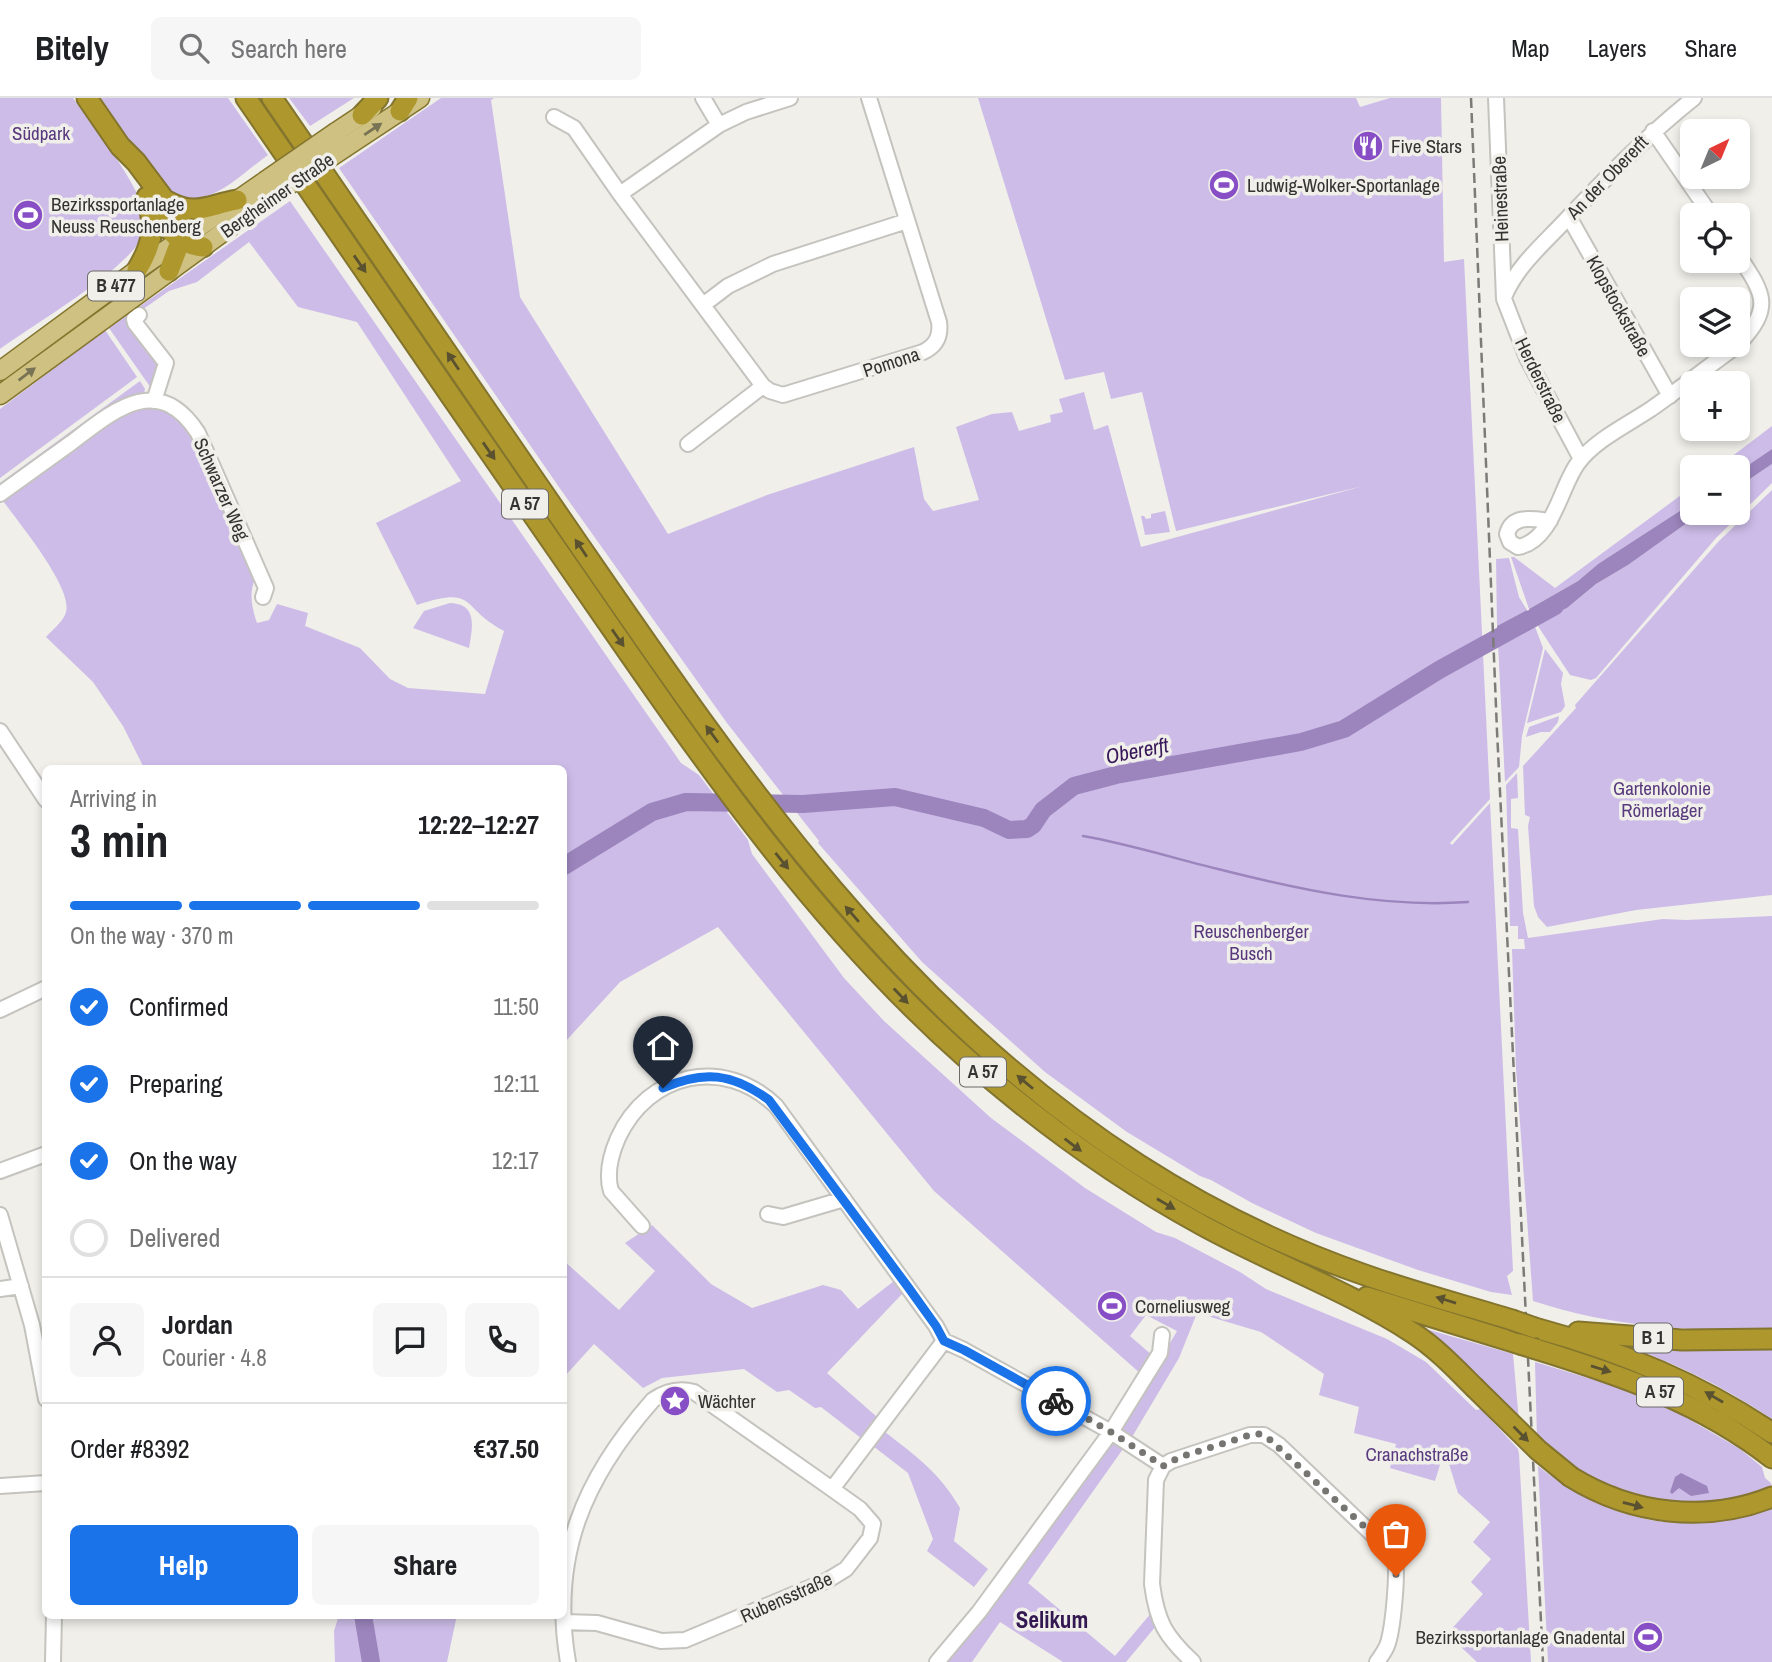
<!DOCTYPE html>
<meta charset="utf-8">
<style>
body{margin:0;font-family:"Archivo Narrow",sans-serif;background:#f6f6f6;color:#202124;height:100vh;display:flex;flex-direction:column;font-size:26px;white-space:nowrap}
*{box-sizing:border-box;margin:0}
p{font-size:23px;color:#757577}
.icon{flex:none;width:38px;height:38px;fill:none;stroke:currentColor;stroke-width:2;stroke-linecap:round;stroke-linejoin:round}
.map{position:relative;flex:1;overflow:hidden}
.sheet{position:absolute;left:42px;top:667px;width:525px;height:854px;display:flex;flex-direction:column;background:#fff;border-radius:10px;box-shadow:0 4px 10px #0003}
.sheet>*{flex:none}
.needle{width:46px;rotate:43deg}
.tools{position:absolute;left:1680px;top:21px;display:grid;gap:14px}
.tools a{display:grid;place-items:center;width:70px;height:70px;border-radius:10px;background:#fff;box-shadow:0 4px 10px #0003;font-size:35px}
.pin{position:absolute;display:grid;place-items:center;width:60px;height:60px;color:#fff;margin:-72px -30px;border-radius:50% 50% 50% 0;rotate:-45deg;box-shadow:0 0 7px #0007}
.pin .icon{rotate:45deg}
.courier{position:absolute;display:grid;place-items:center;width:70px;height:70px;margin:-35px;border:5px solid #1a73e8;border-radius:50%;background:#fff;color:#222;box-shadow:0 2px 9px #0007}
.headline em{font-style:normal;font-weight:700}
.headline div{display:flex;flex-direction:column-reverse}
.headline{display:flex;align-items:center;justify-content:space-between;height:119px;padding:0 28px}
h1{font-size:46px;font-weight:700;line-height:52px}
.bar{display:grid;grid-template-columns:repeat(4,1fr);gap:10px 7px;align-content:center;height:84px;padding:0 28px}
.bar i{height:9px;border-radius:5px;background:#e0e0e0}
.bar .selected{background:#1a73e8}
.bar p{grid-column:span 4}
.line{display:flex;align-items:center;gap:18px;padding:0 28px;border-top:2px solid #e0e0e0}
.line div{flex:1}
.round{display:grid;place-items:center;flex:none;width:74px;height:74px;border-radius:10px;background:#f6f6f6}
ol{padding:0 28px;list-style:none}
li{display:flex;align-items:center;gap:21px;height:77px}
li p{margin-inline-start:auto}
li .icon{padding:7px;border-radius:50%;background:#1a73e8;color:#fff;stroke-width:4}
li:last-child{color:#757577}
li i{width:38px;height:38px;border:4px solid #e0e0e0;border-radius:50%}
.action{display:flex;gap:14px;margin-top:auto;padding:14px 28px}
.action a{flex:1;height:80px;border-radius:10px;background:#1a73e8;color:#fff;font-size:28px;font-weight:700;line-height:80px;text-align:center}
.action a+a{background:#f6f6f6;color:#202124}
header{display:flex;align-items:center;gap:42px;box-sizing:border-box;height:98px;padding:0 35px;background:#fff;border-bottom:2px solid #e0e0e0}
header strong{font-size:33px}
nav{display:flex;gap:38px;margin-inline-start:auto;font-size:24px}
.search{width:490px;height:63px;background:#f6f6f6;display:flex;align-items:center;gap:18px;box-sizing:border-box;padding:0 24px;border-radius:10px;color:#757577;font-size:26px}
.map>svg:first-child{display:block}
.green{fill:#cdbce8}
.water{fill:#9c85bd}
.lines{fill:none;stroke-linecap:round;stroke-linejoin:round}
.stream{stroke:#9c85bd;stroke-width:2.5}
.river{stroke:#9c85bd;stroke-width:18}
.minor-casing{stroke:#c4c3be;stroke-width:18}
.major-casing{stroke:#83742e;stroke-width:21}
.highway-casing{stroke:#83742e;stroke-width:23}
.minor{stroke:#fff;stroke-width:14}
.major{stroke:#cec181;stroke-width:18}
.highway{stroke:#ae972d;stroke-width:19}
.rail{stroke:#7c7b78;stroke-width:2.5;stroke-dasharray:10 5;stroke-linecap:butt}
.major-bridge-casing{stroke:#83742e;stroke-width:21;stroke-linecap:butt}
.highway-bridge-casing{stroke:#83742e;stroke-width:23;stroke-linecap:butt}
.major-bridge{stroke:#cec181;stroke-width:18}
.highway-bridge{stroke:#ae972d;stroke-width:19}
.oneway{fill:#797355}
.oneway2{fill:#595130}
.done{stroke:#767572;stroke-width:7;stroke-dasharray:0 12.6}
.route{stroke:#1a73e8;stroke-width:9}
.labels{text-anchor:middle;stroke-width:7;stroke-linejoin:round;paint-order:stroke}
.shield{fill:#f0efea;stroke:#6c6b68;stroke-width:2}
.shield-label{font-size:18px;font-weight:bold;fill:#343331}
.park-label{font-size:19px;fill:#58397e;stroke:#f0efea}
.poi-label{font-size:19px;fill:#343331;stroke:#f0efea;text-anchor:start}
.street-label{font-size:19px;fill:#343331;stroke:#f0efea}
.water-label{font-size:21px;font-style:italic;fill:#371659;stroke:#f0efea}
.quarter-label{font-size:23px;font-weight:bold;fill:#331851;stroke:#f0efea}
</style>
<header>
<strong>Bitely</strong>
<div class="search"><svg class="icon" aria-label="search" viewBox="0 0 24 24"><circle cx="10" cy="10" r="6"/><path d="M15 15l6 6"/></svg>Search here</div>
<nav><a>Map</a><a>Layers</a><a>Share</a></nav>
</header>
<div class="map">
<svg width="1772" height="1564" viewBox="0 0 1772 1564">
<rect width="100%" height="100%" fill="#f0efea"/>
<!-- green -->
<path class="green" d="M0 0H73C94 30 134 79 144 113 146 118 146 129 144 134 136 167 31 228 0 251Z
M101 0H228L268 57C248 71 228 92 204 99 196 101 186 101 178 98 156 90 116 21 101 0Z
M289 0H354L310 28Z
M441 0H494L491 2 520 199 668 436 767 397 914 349 924 401 933 413 979 402 956 329 992 316 1012 314 1019 333 1051 324 1050 317 1063 314 1059 301 1084 294 1094 332 1108 327 1141 449 1363 388 1176 433 1142 294 1111 301 1104 274 1065 282 978 0H1356L1360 9 1390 0H1441L1444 164 1464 161 1490 701 1450 745 1452 747 1490 705 1513 1173 1507 1178 1512 1197 1491 1194 1418 1172 1316 1135 1252 1105 1211 1082 1200 1078 1127 1034 1045 974 922 864 818 745 819 743 727 625 561 392 339 70Z
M290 103 681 665 699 677 748 742 752 756 844 880 884 923 991 1020 1085 1090 1156 1134 1175 1140 1240 1174 1266 1191 1387 1241 1426 1264 1476 1312 1481 1311 1518 1351 1519 1356 1531 1564H1477L1447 1536 1483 1496 1471 1484 1491 1461 1473 1444 1490 1424 1458 1395 1449 1366 1443 1357 1435 1383 1390 1370 1396 1346 1354 1335 1359 1309 1319 1297 1324 1276 1261 1234 1197 1215 1179 1260 1132 1339 1120 1331 1177 1233 1146 1217 1130 1238 1153 1258 1141 1276 934 1093 718 829 620 884 564 945V670H144L123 628 93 584 46 539C52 532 64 523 66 514 73 489 17 423 1 400L130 309H163L187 326 256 480C248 494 252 510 257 525L269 522 277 506 308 515 305 528 360 550 390 581 408 590 485 596 504 533C459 510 479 487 417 507L376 425 461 383 357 224 298 209 249 144 197 184 169 193 126 223 130 231 151 250 162 267 151 290 109 230Z
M105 232 137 279 0 380V311Z
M140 283 145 291 144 295 0 389V385Z
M1772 328V351L1738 374V369H1718Z
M1772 366V385L1716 440 1596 580 1591 582 1570 577 1536 525 1567 510 1596 486 1628 467 1701 415H1738V389Z
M1692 389V405L1598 466 1578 483 1529 511 1511 459H1514L1555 490Z
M1772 392V797L1636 812 1547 829 1538 819 1534 808 1528 728 1530 719 1525 717 1523 668 1576 610 1575 607 1719 443Z
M1165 413 1170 434 1145 437 1141 418H1144L1146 421 1151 420V416Z
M1509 460 1519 499 1527 512 1497 528 1496 461Z
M450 505C479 506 472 531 469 550L413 530 424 513Z
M1534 526 1543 550 1522 638 1519 669 1505 684 1498 546Z
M1545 551 1563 575 1561 586 1565 608 1561 614 1527 625Z
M1559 618 1558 624 1550 634H1541L1526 639 1529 629Z
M1517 675 1518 700 1511 701V730L1518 731 1523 815 1528 840 1663 821 1686 822 1772 818V1233C1689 1233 1612 1229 1533 1203L1516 970 1512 851H1525L1524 841H1518V828H1510L1506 687Z
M652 1127 711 1186 752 1210 823 1187 841 1192 858 1211 894 1183 903 1195 827 1275 877 1319 861 1340 821 1309 815 1310 789 1292 777 1294 744 1271 662 1280 643 1290 594 1246 564 1279V1163L619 1212 655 1173 625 1145Z
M1419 1229 1513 1256 1519 1323Z
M1611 1242 1772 1247V1321C1722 1287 1668 1262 1611 1242Z
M1535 1264 1611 1287 1680 1316 1740 1351 1762 1369 1765 1380 1771 1385 1772 1392 1730 1405 1662 1407 1576 1376 1537 1341Z
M885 1334C917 1359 939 1374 960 1410L954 1443 988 1471 974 1489 927 1453 933 1441 908 1375 873 1348Z
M1110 1342 1123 1351 1028 1485 1115 1558 1152 1514 1156 1528 1126 1564H1063L1000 1524 972 1564H944Z
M1538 1368C1580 1402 1640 1430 1697 1424 1722 1421 1748 1413 1772 1408V1564H1548Z
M339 1517H457L447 1564H335L334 1533Z"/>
<!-- water -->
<path class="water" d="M1772 351V366L1738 389V374Z
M1692 405V415H1701L1628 467 1596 486 1567 510 1536 525 1529 511 1578 483 1598 466Z
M1527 512 1534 526 1498 546 1497 528Z
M1681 1375 1707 1388 1709 1395 1691 1398 1679 1390 1672 1396 1670 1394 1675 1379Z"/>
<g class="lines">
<!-- stream -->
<path class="stream" d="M1083 738C1129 746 1173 760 1218 771 1301 792 1383 810 1468 804"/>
<!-- river -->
<path class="river" d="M564 768 652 714 686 704 803 706 895 699 984 720 1009 732 1027 731 1033 727 1043 712 1074 688 1116 677 1301 644 1344 631 1439 572 1555 508
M363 1517 371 1564"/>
<!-- minor casing -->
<g class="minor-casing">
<path id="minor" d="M703 0 719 27
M790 0 746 14 719 27 620 96 763 288 770 293 783 297 923 254C936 248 941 238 939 224L869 0
M1496 0 1504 201 1527 260 1581 361
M554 19 574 30 620 96
M1653 33 1711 117
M1569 119 1670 298
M1738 157C1766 198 1772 210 1738 247
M1505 197C1517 169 1541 148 1562 126 1604 82 1646 38 1694 0
M703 207 728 188 773 166 907 123
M139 217 134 221 135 225 166 265 154 303
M688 346 763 288
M0 396C24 379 47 362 71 345 113 313 158 273 198 335L266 490 263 499
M1550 423C1533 421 1512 416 1507 436L1510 444 1518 449C1553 443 1560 389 1578 365 1595 342 1627 327 1651 311 1681 290 1709 268 1738 247
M0 633 46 702
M0 912 46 890
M0 1073 46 1056
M768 1116 783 1119 844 1101
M0 1117 32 1227 46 1301
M642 1128 611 1093C606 1076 611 1056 618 1040 648 975 723 957 776 1008L936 1228 944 1243 964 1252 1111 1334 1163 1368
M0 1191 21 1188
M0 1388 46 1385
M564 1524 597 1525 661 1543 685 1542 828 1482 846 1471 853 1462 870 1440 873 1426 860 1411 832 1391 944 1243
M53 1564 54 1517
M568 1564C550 1458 584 1380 653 1302 666 1293 679 1290 694 1294L832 1391
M937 1564 979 1514 1111 1334 1160 1255 1162 1237
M1193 1564C1165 1538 1157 1524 1152 1486L1156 1382 1163 1368 1171 1363 1250 1337H1264L1279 1347 1394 1457C1399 1470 1393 1529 1388 1545 1386 1552 1381 1558 1377 1564"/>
</g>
<!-- major casing -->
<g class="major-casing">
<path id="major" d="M336 34 372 10
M346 49 420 0
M0 273 137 172 265 83
M0 297 274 97"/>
</g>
<!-- highway casing -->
<g class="highway-casing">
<path id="highway" d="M87 0 120 48 136 64 181 124 183 136 169 173
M246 0C361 168 476 335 592 502 704 664 817 828 965 959 1039 1024 1116 1080 1202 1127 1271 1165 1347 1192 1413 1235 1436 1250 1455 1270 1474 1289
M272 0C374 148 476 296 577 444 739 679 895 910 1139 1067 1209 1112 1287 1150 1365 1177 1413 1194 1463 1207 1512 1222
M400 13 408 0
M362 17 378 0
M147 99C165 123 170 145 203 149
M167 103C196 119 208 107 237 102
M137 172C151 149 155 133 149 107
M1367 1199 1520 1246
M1535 1230C1620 1253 1699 1285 1772 1335
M1578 1234 1682 1242 1772 1241
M1536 1251C1620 1277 1702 1305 1772 1360
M1571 1379C1631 1416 1705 1426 1772 1399"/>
</g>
<!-- minor -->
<use href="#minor" class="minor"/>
<!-- major -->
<use href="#major" class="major"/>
<!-- highway -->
<use href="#highway" class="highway"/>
<!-- rail -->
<path class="rail" d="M1471 0 1497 633 1543 1564"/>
<!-- major-bridge casing -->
<g class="major-bridge-casing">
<path id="major-bridge" d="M265 83 336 34
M274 97 346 49"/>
</g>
<!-- highway-bridge casing -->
<g class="highway-bridge-casing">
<path id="highway-bridge" d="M1512 1222 1535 1230
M1520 1246 1536 1251
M1474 1289 1538 1352 1571 1379"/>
</g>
<!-- major-bridge -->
<use href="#major-bridge" class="major-bridge"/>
<!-- highway-bridge -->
<use href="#highway-bridge" class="highway-bridge"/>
</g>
<!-- one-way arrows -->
<defs><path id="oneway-solid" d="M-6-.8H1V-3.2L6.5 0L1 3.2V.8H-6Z" transform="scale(1.75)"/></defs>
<g class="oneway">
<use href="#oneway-solid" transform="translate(373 31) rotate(-34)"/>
<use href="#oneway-solid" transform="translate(27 276) rotate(-37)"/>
</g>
<g class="oneway2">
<use href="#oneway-solid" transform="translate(360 166) rotate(55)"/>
<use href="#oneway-solid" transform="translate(453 263) rotate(-124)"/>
<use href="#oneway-solid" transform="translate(489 353) rotate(55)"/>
<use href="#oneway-solid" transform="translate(581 450) rotate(-124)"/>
<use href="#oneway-solid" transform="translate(618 540) rotate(55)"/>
<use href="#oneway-solid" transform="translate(712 636) rotate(-126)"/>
<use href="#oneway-solid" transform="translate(782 763) rotate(51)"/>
<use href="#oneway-solid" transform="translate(852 816) rotate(-131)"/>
<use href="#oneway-solid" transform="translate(901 898) rotate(46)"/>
<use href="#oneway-solid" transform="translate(1025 984) rotate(-140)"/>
<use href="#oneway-solid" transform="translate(1073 1047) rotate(37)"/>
<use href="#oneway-solid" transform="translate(1166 1106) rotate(30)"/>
<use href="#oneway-solid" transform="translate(1446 1202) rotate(-163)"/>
<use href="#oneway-solid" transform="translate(1601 1271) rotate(17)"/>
<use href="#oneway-solid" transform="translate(1714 1299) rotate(-150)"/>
<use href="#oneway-solid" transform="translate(1521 1336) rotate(45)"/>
<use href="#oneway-solid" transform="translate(1633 1407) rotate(15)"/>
</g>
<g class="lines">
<!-- done -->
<path class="done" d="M1056 1303 1111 1334 1163 1368 1180 1359 1250 1337 1259 1336 1268 1340 1390 1452 1396 1462V1478"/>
<!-- route -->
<path class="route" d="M663 990C704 972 732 975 769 1002L908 1189 936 1228 944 1243 964 1252 1056 1303"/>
</g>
<!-- icons -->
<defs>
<g id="restaurant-disc" transform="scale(1.575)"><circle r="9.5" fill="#874ec6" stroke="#f0efea"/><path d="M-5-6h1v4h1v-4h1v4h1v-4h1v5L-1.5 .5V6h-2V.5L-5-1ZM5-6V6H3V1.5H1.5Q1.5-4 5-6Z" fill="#fff"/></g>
<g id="stadium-disc" transform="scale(1.575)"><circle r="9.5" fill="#874ec6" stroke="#f0efea"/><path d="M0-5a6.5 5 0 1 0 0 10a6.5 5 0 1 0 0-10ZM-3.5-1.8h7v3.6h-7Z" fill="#fff"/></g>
<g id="sight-disc" transform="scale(1.575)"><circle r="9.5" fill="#874ec6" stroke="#f0efea"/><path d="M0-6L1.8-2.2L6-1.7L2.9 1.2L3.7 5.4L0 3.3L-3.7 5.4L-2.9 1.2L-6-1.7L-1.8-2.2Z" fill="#fff"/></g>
</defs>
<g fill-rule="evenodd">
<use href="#restaurant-disc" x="1368" y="48"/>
<use href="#stadium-disc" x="1224" y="87"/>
<use href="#stadium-disc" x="28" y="117"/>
<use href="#stadium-disc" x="1112" y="1208"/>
<use href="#sight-disc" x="675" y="1303"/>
<use href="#stadium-disc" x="1648" y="1539"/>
</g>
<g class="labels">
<!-- shield labels -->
<g class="shield">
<rect x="88" y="173.5" width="56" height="29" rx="5"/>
<rect x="502" y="391.5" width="46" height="29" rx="5"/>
<rect x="960" y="959.5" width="46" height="29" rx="5"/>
<rect x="1634" y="1225.5" width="38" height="29" rx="5"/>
<rect x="1637" y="1279.5" width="46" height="29" rx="5"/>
</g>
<g class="shield-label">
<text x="116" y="194">B 477</text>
<text x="525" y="412">A 57</text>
<text x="983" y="980">A 57</text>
<text x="1653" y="1246">B 1</text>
<text x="1660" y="1300">A 57</text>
</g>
<!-- park labels -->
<g class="park-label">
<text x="41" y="42">Südpark</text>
<text x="1662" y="697">Gartenkolonie<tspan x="1662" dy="22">Römerlager</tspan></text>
<text x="1251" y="840">Reuschenberger<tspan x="1251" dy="22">Busch</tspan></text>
<text x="1417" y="1363">Cranachstraße</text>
</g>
<!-- poi labels -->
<g class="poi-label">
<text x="1391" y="55">Five Stars</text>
<text x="1247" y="94">Ludwig-Wolker-Sportanlage</text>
<text x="51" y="113">Bezirkssportanlage<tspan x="51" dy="22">Neuss Reuschenberg</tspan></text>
<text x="1135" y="1215">Corneliusweg</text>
<text x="698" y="1310">Wächter</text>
<text x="1625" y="1546" text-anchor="end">Bezirkssportanlage Gnadental</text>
</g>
<!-- street labels -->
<g class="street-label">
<text transform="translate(1607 79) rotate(-46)" y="7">An der Obererft</text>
<text transform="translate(277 97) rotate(-35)" y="7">Bergheimer Straße</text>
<text transform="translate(1500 101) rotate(-92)" y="7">Heinestraße</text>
<text transform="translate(1619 208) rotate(61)" y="7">Klopstockstraße</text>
<text transform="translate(891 264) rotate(-18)" y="7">Pomona</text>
<text transform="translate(1541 282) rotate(64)" y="7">Herderstraße</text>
<text transform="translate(222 391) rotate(66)" y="7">Schwarzer Weg</text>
<text transform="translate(786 1499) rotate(-24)" y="7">Rubensstraße</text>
</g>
<!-- water labels -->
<g class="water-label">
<text transform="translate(1137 653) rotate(-11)" y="7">Obererft</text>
</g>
<!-- quarter labels -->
<g class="quarter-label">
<text x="1052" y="1530">Selikum</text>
</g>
</g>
</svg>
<div class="tools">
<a><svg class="needle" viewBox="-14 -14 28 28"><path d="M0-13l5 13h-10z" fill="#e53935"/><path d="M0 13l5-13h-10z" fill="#757577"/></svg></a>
<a><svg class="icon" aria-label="locate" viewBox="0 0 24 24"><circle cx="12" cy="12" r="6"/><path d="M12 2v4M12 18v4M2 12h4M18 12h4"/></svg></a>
<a><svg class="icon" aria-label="layers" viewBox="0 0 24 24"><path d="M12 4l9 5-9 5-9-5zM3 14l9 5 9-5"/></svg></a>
<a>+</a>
<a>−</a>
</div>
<div class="pin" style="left:1396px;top:1478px;background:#ea580c"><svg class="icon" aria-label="bag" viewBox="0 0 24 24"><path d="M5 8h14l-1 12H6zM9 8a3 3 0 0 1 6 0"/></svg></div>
<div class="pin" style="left:663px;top:990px;background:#1f2937"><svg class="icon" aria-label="home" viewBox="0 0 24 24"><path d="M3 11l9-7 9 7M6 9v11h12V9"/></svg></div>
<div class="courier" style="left:1056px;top:1303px"><svg class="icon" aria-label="bike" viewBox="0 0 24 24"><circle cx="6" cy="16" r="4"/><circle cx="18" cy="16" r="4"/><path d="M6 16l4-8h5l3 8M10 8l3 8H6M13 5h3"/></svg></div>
<section class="sheet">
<div class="headline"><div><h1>3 min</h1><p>Arriving in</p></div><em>12:22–12:27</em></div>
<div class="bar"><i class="selected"></i><i class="selected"></i><i class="selected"></i><i></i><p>On the way · 370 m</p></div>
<ol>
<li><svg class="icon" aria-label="check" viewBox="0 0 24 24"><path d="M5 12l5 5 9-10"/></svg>Confirmed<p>11:50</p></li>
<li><svg class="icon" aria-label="check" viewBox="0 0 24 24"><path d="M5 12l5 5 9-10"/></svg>Preparing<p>12:11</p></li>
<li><svg class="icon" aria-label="check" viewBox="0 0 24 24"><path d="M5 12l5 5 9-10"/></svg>On the way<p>12:17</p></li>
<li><i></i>Delivered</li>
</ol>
<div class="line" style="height:126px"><a class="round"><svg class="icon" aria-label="person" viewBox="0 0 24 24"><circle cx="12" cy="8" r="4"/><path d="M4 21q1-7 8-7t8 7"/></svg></a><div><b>Jordan</b><p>Courier · 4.8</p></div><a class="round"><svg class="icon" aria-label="chat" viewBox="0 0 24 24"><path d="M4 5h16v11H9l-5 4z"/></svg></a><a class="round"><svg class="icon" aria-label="phone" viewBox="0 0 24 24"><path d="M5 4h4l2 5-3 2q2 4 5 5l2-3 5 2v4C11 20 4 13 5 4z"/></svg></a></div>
<div class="line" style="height:91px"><div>Order #8392</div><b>€37.50</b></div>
<div class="action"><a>Help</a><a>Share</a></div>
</section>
</div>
